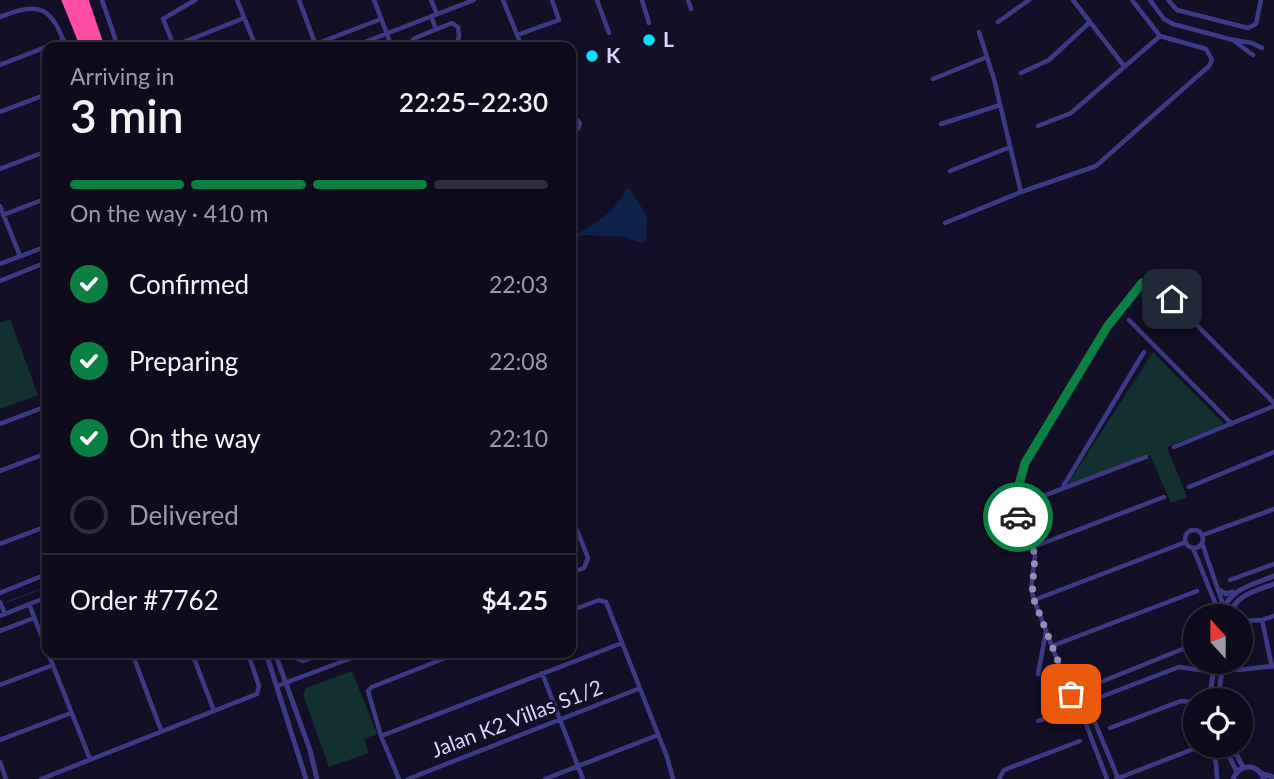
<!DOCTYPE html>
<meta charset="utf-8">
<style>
body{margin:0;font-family:Lato,sans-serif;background:#171425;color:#f1f3f6;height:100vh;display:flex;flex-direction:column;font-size:26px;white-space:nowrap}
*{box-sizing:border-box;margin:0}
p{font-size:23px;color:#9b9ba3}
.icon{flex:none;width:38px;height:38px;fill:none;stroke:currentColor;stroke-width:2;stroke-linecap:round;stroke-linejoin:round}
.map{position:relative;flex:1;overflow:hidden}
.drawer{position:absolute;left:42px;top:42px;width:534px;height:616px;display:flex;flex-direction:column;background:#0e0b1c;border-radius:14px;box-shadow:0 4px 10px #0003,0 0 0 2px #2e2b3b}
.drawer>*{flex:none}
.needle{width:46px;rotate:339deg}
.fabs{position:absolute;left:1183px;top:604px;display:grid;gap:14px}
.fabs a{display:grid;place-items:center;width:70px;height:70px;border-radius:50%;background:#0e0b1c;box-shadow:0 4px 10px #0003,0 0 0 2px #2e2b3b;font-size:35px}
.pin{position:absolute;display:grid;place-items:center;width:60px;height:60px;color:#fff;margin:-30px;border-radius:14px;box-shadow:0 4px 10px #0006}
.courier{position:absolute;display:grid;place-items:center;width:70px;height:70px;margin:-35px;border:5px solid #0b8043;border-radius:50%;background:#fff;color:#222;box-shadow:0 2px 9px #0007}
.summary em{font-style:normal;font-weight:600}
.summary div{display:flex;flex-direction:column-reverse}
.summary{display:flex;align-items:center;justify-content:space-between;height:119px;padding:0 28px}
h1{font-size:46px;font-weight:600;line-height:52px}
.bar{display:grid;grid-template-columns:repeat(4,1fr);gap:10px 7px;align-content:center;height:84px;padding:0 28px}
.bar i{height:9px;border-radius:5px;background:#2e2b3b}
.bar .current{background:#0b8043}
.bar p{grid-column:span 4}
.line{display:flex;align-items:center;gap:18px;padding:0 28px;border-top:2px solid #2e2b3b}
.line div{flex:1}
ol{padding:0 28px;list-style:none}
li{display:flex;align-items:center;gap:21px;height:77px}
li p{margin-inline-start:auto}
li .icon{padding:7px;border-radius:50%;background:#0b8043;color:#fff;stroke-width:4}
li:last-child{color:#9b9ba3}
li i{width:38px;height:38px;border:4px solid #2e2b3b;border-radius:50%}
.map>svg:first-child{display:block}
.green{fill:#12302f}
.water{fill:#0c2248}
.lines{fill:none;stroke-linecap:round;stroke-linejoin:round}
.stream{stroke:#0c2248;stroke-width:2}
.minor{stroke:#3d3a85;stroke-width:4.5}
.tertiary{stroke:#3d3a85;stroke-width:5}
.motorway{stroke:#ff4fa3;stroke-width:7}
.done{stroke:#948fb3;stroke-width:7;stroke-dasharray:0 12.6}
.route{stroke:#0b8043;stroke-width:9}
.poi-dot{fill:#00e5ff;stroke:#130f26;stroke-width:2.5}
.labels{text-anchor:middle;stroke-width:5;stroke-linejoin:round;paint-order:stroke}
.poi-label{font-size:21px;font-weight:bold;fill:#d9d4ff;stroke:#130f26;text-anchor:start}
.street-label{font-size:21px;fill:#d9d4ff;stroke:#130f26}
</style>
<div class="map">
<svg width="1274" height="779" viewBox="0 0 1274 779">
<rect width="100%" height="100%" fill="#130f26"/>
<!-- green -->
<path class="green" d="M10 319 38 395 0 409V323Z
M1153 352 1224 424 1167 447 1187 497 1171 503 1150 455 1071 485 1069 482Z
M352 671 377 734 364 739 369 753 329 767 303 695 306 688Z"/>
<!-- water -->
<path class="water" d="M626 188 631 190 647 216 646 241 641 243 625 237 582 235 571 242V237C590 227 619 210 626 188Z"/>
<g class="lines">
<!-- stream -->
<path class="stream" d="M7 602 47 587"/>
<!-- minor -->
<path class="minor" d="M102 0 118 47
M237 0 256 47
M299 0 316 46
M374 0 392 47
M431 0 437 14
M503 0 522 47
M597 0 609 33
M642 0 649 23
M688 0 691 9
M1073 0 1124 66
M1150 0 1164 19 1173 24 1233 40 1253 55
M1168 0 1177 10 1248 28 1256 24 1261 0
M431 16 436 29
M0 17C41 1 51 7 66 47
M998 22 1029 0
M979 32 994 79 1021 192
M517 35 559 20 552 0
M1234 40 1252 43 1262 48
M316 44 381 19
M174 46 244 18
M174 46 163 19 195 0
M352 47 474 0
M407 47 415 38 452 23 458 27 459 37 455 47
M0 65 64 40
M1021 73 1049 60 1090 22
M933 79 987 57
M0 112 47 94
M570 113 580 123 579 127 570 137
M941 124 1000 105
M1038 126 1071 113 1160 36
M0 169 47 151
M950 171 1010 147
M0 206 20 256
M3 215 47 198
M945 223 1021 192 1096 166 1209 66 1212 60 1206 49 1160 36 1132 0
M0 264 47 246
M0 281 47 262
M1129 320 1232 424
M0 424 47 406
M1174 447 1274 406
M0 471 47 453
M1189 487 1274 452
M1064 488V485L1144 352
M1014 507 1146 457
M570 512 588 558 584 568 570 573
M1185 539a9 9 0 1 1 18 0a9 9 0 1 1-18 0Z
M1203 535 1274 509
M1202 543 1227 616
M0 544 47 526
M1033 547 1164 497
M1193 548 1220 615
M570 551V553
M1230 580 1274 564
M0 593 47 574
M1034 600 1186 542
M0 602 5 614
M29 604 47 650
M570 611 599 600 606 602 667 757 673 779
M0 616 47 597
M1262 620 1272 667
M1243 621 1262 620 1274 616
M0 631 34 618
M1052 646 1197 591
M48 653 90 759
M132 653 161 730
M192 653 214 711
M294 653 296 658 303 661 325 653
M1238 670 1273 666
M542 673 583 779
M1038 674 1046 632
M0 685 53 665
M277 686 365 653
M1071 694 1195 644
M1087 703 1118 778
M1038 721 1179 667 1221 673
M1110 728 1181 701 1192 702 1195 707
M381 736 622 643
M0 740 71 713
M1211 746 1216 763 1217 779
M0 762 6 779
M41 779 257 694 259 686 248 653
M399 779 381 736 368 691 372 687 458 653
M408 779 638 689
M545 779 658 735
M999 779 1004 770 1080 741
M1107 779 1079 706 1074 703 1034 600 1031 589 1035 556 1033 547 1013 507 1025 463 1107 327 1142 283 1151 280 1154 282 1274 403
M1116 779 1201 746"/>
<!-- tertiary -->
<path class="tertiary" d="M1219 590 1226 594 1232 592
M1220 616C1230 588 1249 586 1274 576
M1229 616C1235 595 1255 591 1274 584
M266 653 306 779
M275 653 310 750 317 779
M1209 700 1215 662
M1218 700 1223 662
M1224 746 1237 772
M1232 746 1243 767
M1263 774 1274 777
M1233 779C1240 763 1257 763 1264 779"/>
<!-- motorway -->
<path class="motorway" d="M65 0 84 47
M72 0 90 47
M78 0 95 47
M85 0 101 47"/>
</g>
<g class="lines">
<!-- done -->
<path class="done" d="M1018 517C1024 528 1033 541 1034 554 1036 570 1030 584 1034 600L1071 694"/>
<!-- route -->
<path class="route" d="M1018 517 1013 507 1025 463 1107 327 1142 283 1151 280 1154 282 1172 299"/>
</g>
<!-- markers -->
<g class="poi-dot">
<circle cx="649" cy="40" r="7"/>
<circle cx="592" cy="56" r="7"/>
</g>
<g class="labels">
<!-- poi labels -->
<g class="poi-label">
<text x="663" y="47">L</text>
<text x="606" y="63">K</text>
</g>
<!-- street labels -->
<g class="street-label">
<text transform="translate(517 719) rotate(-21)" y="7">Jalan K2 Villas S1/2</text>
</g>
</g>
</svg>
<div class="fabs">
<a><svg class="needle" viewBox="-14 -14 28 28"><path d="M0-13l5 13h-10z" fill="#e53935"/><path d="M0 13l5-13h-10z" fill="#9b9ba3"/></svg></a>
<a><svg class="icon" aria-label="locate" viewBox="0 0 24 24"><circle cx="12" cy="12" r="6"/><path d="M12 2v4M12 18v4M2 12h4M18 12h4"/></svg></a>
</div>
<div class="pin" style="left:1071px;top:694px;background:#ea580c"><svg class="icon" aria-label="bag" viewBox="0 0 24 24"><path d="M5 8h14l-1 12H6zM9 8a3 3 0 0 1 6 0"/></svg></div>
<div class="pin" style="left:1172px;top:299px;background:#1f2937"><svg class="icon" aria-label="home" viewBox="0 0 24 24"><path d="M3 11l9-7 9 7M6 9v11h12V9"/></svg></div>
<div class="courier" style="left:1018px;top:517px"><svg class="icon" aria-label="car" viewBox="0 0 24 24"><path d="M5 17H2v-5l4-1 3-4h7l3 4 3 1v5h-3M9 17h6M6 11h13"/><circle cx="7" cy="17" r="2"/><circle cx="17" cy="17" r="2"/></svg></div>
<section class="drawer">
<div class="summary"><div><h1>3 min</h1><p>Arriving in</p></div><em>22:25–22:30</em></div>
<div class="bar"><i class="current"></i><i class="current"></i><i class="current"></i><i></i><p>On the way · 410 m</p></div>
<ol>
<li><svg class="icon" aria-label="check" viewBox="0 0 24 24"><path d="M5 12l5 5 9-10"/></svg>Confirmed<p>22:03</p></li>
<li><svg class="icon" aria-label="check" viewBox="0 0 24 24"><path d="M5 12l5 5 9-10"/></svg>Preparing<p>22:08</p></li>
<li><svg class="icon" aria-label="check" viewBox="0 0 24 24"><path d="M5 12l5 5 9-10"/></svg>On the way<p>22:10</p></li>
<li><i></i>Delivered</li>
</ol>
<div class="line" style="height:91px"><div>Order #7762</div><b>$4.25</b></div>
</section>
</div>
